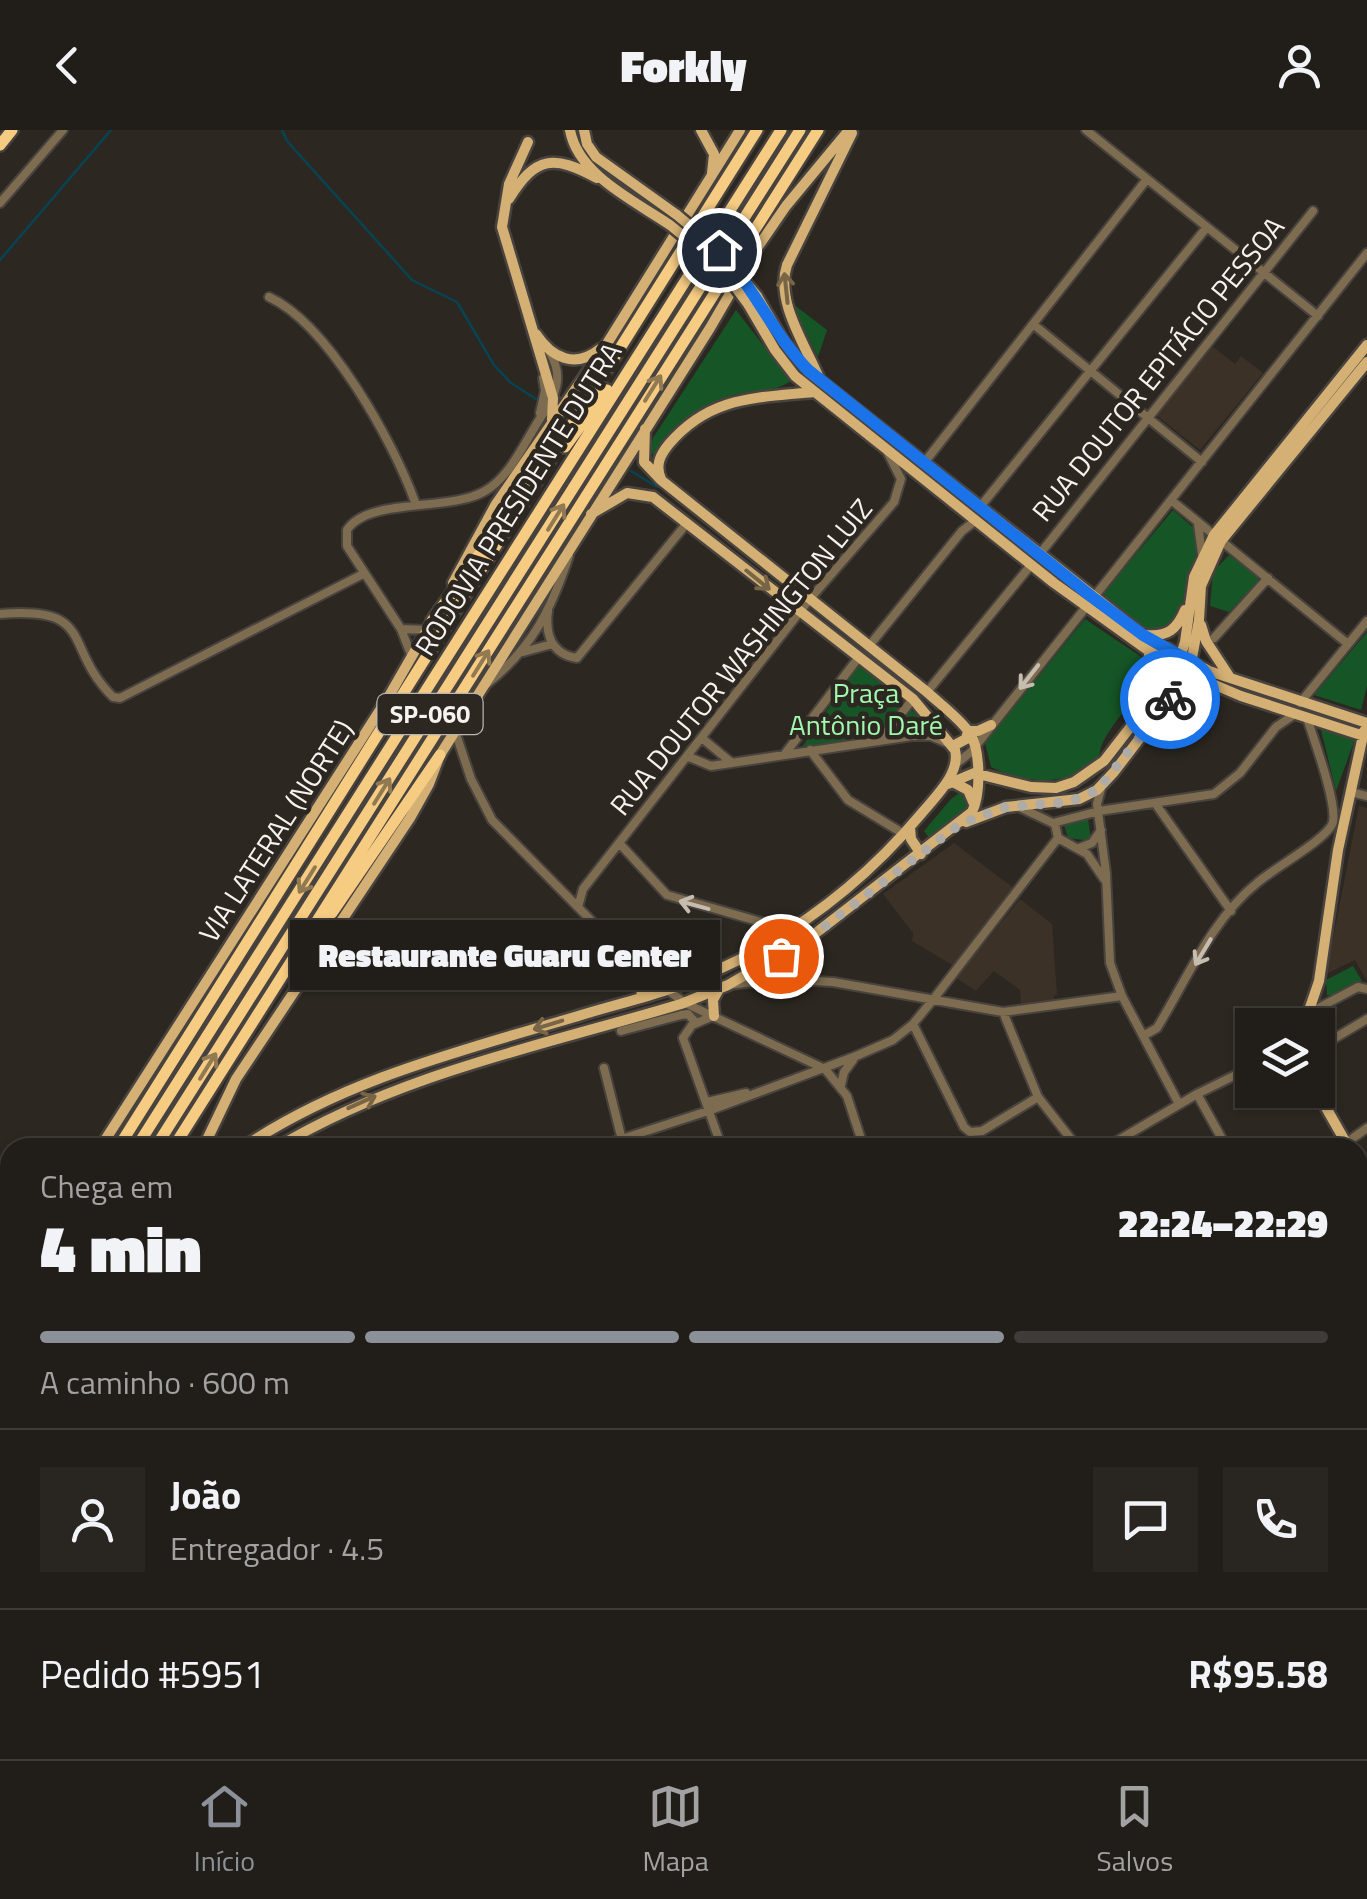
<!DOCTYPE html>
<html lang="pt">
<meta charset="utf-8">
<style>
body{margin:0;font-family:"Titillium Web",sans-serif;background:#292622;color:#f1f3f6;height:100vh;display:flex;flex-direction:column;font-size:38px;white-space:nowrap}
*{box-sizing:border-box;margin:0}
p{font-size:32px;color:#a2a2a2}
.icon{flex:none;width:55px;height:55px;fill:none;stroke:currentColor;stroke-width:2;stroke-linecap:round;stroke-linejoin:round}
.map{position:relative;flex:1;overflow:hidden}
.sheet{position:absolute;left:0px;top:1008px;width:1368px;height:622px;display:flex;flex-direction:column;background:#211d19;border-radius:30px 30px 0 0;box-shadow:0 2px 8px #0004,0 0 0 2px #3e3b38}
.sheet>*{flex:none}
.fabs{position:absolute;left:1235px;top:878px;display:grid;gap:20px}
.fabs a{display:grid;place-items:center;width:100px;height:100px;border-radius:0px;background:#211d19;box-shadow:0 2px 8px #0004,0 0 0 2px #3e3b38;font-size:50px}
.pin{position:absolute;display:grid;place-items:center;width:85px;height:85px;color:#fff;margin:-42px;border:5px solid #fff;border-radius:50%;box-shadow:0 2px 10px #0007}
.courier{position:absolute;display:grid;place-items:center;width:100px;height:100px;margin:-50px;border:8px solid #1a73e8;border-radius:50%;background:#fff;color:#222;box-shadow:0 2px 12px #0007}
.bubble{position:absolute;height:70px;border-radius:0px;background:#211d19;box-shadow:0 2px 8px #0004,0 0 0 2px #3e3b38;font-size:32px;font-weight:800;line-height:70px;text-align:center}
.headline em{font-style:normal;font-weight:800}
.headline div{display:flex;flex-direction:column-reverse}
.headline{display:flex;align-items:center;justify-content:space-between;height:170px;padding:0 40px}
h1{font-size:65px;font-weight:800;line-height:75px}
.bar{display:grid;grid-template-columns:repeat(4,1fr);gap:15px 10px;align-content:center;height:120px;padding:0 40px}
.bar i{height:12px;border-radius:8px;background:#3e3b38}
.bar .selected{background:#8c9099}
.bar p{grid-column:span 4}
.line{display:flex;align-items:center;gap:25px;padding:0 40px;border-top:2px solid #3e3b38}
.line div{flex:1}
.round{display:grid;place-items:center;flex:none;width:105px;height:105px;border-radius:0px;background:#292622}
header{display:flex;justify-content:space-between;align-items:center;height:130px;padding:0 40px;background:#211d19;font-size:45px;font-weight:800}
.dock{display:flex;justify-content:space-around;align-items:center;height:140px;border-top:2px solid #3e3b38;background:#211d19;font-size:28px;color:#a2a2a2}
.dock a{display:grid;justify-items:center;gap:5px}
.dock .selected{color:#8c9099}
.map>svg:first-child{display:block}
.built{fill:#3b3127}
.green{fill:#165526}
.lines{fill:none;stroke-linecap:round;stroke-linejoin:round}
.stream{stroke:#074453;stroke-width:2.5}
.minor-casing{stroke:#48433e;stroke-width:12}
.major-casing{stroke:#48433e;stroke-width:15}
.highway-casing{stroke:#48433e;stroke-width:16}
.minor{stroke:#7d6c50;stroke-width:8}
.major{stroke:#d4b074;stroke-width:10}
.highway{stroke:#f6cb82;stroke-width:11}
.major-bridge-casing{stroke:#48433e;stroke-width:15;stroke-linecap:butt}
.major-bridge{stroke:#d4b074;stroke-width:10}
.oneway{stroke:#786546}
.oneway2{stroke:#917952}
.oneway3{stroke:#c6bcaf}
.done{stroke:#afaba7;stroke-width:10;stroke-dasharray:0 18}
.route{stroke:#1a73e8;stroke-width:12}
.labels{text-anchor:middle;stroke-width:9;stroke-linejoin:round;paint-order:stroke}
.shield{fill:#2c2721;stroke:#b9b5b1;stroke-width:2.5}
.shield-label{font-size:25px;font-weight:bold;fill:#f6f2ef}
.street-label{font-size:28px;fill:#f6f2ef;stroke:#2c2721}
.park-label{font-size:28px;fill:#a0f8ad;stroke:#2c2721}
</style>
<header><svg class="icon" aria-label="back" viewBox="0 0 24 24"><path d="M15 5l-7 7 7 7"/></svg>Forkly<svg class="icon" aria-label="person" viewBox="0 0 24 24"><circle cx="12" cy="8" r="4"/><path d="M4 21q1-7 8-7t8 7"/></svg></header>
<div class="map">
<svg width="1367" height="1629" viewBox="0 0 1367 1629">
<rect width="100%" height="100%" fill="#2c2721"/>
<!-- built -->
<path class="built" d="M1212 216 1235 234 1241 226 1263 243 1200 320 1156 285Z
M1359 676 1367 678V851L1355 830 1326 844Z
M954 713 1015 759 954 836 912 811 913 803 883 764Z
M1020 769 1052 794 1057 865 1054 866V873L1021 874 1020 860 994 841 976 861 956 848Z
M1367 1323V1429L1358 1424V1382L1361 1379 1358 1377V1329Z"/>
<!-- green -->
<path class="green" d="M793 174 827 200 818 227 793 178Z
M736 180 791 251C777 260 770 259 754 261 708 266 678 292 654 330L651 317 653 308Z
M1173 380 1195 399 1197 422 1179 487 1165 501H1145L1099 468Z
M1229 425 1261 449 1229 482 1210 476 1213 442Z
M1085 489 1146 530 1152 540 1151 557C1133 569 1115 590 1104 610 1100 617 1101 625 1095 631 1068 658 1021 653 991 637L985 613Z
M1367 502V556L1361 580 1314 565Z
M859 533 899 566 922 591 921 600 802 617Z
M1320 596 1352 602 1355 609 1336 661Z
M963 660 971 671 969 680 929 708 924 701 951 669Z
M1088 688 1091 711 1068 708 1064 695Z
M1353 836 1362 851 1334 865H1327L1326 850Z"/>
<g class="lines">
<!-- stream -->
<path class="stream" d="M282 0 287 11 412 150 457 172 494 235 511 253 536 269
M0 130 111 0
M631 341 657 357"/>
<!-- minor casing -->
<g class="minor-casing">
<path id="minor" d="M1086 0 1318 186
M0 73 63 0
M269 167C328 194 393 311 415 372
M1033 194 1202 332
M540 283 545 261 543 248
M924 333 1147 49
M1171 370 1348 514
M980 377 1207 97
M1198 394 1202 424
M1039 425 1313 81
M548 481C545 504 551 524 577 528L687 393
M0 484C97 476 62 517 113 567L120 568 363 444
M401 499 427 500
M1214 508 1268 448
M869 516 962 401 975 391
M523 522 552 514
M412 527 401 499 347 416V400C368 367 450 382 485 361 511 346 525 311 541 287 556 266 564 246 550 223
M487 554C532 518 551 480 569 426
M927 562 1031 435
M1300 573 1367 491
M455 601 471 649 492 690 637 837 685 873 825 939 847 966 864 1018
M703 609 732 633
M879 611 913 569
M810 620 848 670 904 704
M784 625 859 527
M689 627 711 636 912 606H931L945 612
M957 633 971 622 1367 123
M1101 659 1097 674 1106 743 1110 833 1122 866 1179 974
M1351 662 1367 666
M1155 673 1231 781
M1019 677 1055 694 1058 708
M1053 693 1099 681 1214 664 1240 643 1276 597 1295 584
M1058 708 1087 724 1104 749
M620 714 667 765 789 800
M1079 718 1092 713 1101 700
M578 777 583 759 809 470 894 372 901 349 888 323
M728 855 780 849 833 852 1003 882 1122 866
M1003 882 1038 967 1078 1018
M1309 883 1358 857 1367 859
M713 886 692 895 683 908 722 1018
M913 894 964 997 970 1002 982 1001 1038 967
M621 901 681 885 688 884 696 893
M1143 906 1157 898C1187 849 1212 789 1257 753 1274 738 1329 708 1333 692 1337 672 1314 610 1307 588
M1318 918 1367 889
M604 938 624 1018
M841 955 844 942 853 930
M1197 964 1227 1018
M707 972 746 963
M594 1018 711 980 856 926 893 910 913 894 932 871 1058 708
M846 1018 863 1012
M1105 1018 1197 964 1252 937
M1339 1018 1367 998
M1358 1270 1367 1287
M1358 1499 1367 1503
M1358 1586 1367 1571
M1358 1617 1367 1627
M95 1620 100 1629
M236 1620 242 1629
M623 1620 638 1629
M864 1620 872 1629
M973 1620 976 1629
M1265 1620 1278 1629
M288 1629 303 1620
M587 1629 592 1620
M711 1629 717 1620
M731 1629 737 1620
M853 1629 860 1620
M899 1629 904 1620
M1017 1629 1022 1620
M1239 1629 1245 1620"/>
</g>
<!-- major casing -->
<g class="major-casing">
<path id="major" d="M570 0C578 45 635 71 670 95
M584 0 587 14 596 27 677 85
M701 0 714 24 712 43
M528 12 509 54 502 97 553 268 552 290
M509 69C536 25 554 25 597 48
M757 166 784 212 808 241 1143 505 1209 541 1367 593
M748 174 775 220 795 246 1054 453 1146 519 1189 544 1241 566 1367 607
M536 204C552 228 575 239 600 219
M819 248C805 214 775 171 787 135L852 3
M661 349C655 335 660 325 669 314 710 266 755 268 814 262
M453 453 496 374 608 212 740 0
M1201 495 1206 511 1229 546
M1146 505C1168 507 1177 499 1185 480
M1149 524 1158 541 1155 564
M953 616 966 609 968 601H978L991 595
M951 651 968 660 974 674
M948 654 974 643 1031 657 1056 658 1074 652 1104 631 1177 537 1185 512 1194 447 1214 405 1367 215
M966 692 1006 677 1079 669 1097 660 1114 642 1189 544 1199 490 1201 456 1221 411 1367 232
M910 697 911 709 921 724
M637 837 643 851 641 868
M714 886 713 870 719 859
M1304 895 1319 851 1338 720 1364 601
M1316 960 1349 1018
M100 1018 389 566 435 486
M203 1018 236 949 410 688 429 654 440 625 710 198 753 124 786 76 849 0
M242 1018C347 947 469 919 588 883 629 871 672 861 711 843 792 807 864 752 921 684 935 667 961 643 955 620L913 569 653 367 627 363 591 384
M276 1018C399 944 544 915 681 874L728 855 812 806 972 682C981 664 981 619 969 602 958 587 940 574 927 562L661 350 644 332 645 299
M1358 1033 1367 1049
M0 1156 10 1144
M0 1285 10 1272
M0 1304 10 1291
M0 1336 10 1322
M0 1363 10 1372
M0 1383 10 1385
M0 1394 10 1396
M0 1427 10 1428
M1358 1432 1367 1436
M775 1620 801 1629
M822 1620 847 1629
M0 1623 10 1616"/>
</g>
<!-- highway casing -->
<g class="highway-casing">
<path id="highway" d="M0 15 12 0
M565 317 607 260
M432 491 530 353
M319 790 332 783 440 625
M118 1018 757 0
M136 1018 781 0
M155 1018 800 0
M173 1018 818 0
M0 1185 10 1173
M0 1205 10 1192
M0 1230 10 1217
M0 1259 10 1246"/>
</g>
<!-- minor -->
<use href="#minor" class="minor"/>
<!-- major -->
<use href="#major" class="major"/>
<!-- highway -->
<use href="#highway" class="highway"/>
<!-- major-bridge casing -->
<g class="major-bridge-casing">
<path id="major-bridge" d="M677 85 719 120 757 166
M670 95 719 135 748 174"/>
</g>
<!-- major-bridge -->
<use href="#major-bridge" class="major-bridge"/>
</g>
<!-- one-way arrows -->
<defs><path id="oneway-shaft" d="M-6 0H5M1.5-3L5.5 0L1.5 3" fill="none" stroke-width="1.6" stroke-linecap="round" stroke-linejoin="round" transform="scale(2.5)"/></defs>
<g class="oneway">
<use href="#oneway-shaft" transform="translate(786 158) rotate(-96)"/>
<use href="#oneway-shaft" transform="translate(758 450) rotate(39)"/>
<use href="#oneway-shaft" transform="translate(548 895) rotate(163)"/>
<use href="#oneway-shaft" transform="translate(362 972) rotate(-24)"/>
</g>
<g class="oneway2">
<use href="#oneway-shaft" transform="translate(653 258) rotate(-58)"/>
<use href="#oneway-shaft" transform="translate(556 387) rotate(-58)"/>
<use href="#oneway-shaft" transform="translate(481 533) rotate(-58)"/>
<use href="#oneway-shaft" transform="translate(382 661) rotate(-58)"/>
<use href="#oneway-shaft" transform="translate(307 750) rotate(122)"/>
<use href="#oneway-shaft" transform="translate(208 936) rotate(-58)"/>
</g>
<g class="oneway3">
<use href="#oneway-shaft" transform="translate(1029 547) rotate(128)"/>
<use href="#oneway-shaft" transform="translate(694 775) rotate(-165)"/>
<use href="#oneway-shaft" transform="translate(1203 822) rotate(121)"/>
</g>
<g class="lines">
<!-- done -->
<path class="done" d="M781 826 812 806 960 694 1006 677 1069 672 1098 660 1170 569"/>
<!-- route -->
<path class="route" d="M719 120C754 157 773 204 808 240L1092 467 1143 505 1193 533 1190 544 1170 569"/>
</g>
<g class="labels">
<!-- shield labels -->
<rect class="shield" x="377.5" y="564" width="105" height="40" rx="8"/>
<g class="shield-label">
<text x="430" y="593">SP-060</text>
</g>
<!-- street labels -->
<g class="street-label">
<text transform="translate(1158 239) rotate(-51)" y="10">RUA DOUTOR EPITÁCIO PESSOA</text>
<text transform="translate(518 369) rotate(-58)" y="10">RODOVIA PRESIDENTE DUTRA</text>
<text transform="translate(741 527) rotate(-51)" y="10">RUA DOUTOR WASHINGTON LUIZ</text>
<text transform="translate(276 701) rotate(-57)" y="10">VIA LATERAL (NORTE)</text>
</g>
<!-- park labels -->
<g class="park-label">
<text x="866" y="573">Praça<tspan x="866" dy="32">Antônio Daré</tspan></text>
</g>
</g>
</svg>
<div class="fabs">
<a><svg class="icon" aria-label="layers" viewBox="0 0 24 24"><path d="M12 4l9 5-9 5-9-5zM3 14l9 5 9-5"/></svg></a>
</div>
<div class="pin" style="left:781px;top:826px;background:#ea580c"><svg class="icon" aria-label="bag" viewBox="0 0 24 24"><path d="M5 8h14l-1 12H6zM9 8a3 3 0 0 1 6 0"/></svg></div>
<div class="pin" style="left:719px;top:120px;background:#1f2937"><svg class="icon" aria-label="home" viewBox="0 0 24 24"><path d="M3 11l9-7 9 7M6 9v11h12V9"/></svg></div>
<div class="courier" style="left:1170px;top:569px"><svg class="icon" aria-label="bike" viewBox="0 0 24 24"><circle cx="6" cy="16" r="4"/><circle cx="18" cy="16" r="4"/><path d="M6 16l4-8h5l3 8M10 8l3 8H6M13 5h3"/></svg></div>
<div class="bubble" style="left:290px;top:790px;width:430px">Restaurante Guaru Center</div>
<section class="sheet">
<div class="headline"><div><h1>4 min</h1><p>Chega em</p></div><em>22:24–22:29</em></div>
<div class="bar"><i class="selected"></i><i class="selected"></i><i class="selected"></i><i></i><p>A caminho · 600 m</p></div>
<div class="line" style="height:180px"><a class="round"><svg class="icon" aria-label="person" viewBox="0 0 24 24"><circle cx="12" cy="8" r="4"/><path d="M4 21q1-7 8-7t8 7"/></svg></a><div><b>João</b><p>Entregador · 4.5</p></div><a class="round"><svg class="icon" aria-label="chat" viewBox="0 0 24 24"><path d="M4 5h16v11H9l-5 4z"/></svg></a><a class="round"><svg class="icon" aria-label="phone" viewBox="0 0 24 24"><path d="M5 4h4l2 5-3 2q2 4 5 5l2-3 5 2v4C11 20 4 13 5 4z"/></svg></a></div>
<div class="line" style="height:130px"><div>Pedido #5951</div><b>R$95.58</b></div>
</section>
</div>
<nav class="dock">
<a class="selected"><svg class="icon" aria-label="home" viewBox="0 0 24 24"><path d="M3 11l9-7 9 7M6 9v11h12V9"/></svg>Início</a>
<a><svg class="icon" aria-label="map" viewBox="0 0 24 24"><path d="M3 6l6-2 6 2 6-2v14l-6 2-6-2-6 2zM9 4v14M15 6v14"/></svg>Mapa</a>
<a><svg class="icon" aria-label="saved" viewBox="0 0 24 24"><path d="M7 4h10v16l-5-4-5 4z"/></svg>Salvos</a>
</nav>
